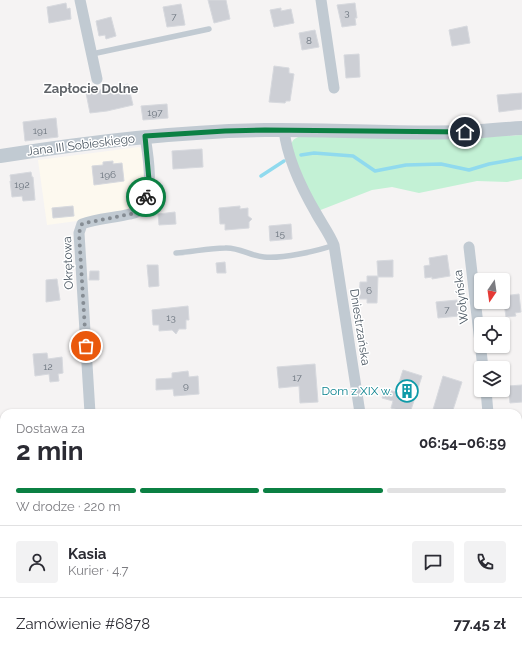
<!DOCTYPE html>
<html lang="pl">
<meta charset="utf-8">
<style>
body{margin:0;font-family:Raleway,sans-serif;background:#f2f2f3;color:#2b2b33;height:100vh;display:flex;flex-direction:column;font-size:15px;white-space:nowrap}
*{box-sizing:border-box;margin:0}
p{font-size:13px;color:#7c7c81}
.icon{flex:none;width:22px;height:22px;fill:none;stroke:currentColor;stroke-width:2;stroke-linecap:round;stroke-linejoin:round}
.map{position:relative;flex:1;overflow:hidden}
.details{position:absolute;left:0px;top:409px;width:522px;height:248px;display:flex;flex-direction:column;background:#fff;border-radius:12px 12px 0 0;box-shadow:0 1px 3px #0004}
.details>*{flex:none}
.needle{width:26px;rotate:193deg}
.tools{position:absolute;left:474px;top:273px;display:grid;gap:8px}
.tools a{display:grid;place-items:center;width:36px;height:36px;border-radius:4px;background:#fff;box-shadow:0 1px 3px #0004;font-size:20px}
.pin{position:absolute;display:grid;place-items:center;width:34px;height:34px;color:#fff;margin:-17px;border:2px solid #fff;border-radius:50%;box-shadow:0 1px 4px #0007}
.courier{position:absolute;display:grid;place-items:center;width:40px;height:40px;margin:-20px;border:3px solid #0b8043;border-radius:50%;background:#fff;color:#222;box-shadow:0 1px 5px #0007}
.overview em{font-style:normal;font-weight:700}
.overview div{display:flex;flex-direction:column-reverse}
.overview{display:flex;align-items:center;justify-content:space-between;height:68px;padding:0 16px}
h1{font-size:26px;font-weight:700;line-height:30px}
.bar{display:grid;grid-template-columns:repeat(4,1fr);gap:6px 4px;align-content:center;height:48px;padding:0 16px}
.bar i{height:5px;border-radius:3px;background:#e1e1e2}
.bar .active{background:#0b8043}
.bar p{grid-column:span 4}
.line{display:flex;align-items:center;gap:10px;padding:0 16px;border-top:1px solid #e1e1e2}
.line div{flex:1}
.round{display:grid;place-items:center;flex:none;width:42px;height:42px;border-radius:4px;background:#f2f2f3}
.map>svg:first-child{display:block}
.commercial{fill:#fdf9ef}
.green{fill:#c3f1d5}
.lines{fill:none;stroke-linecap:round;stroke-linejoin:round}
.stream{stroke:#90daee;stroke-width:3.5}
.building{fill:#cdcfd5;stroke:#d7d9de}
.service{stroke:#c1cad2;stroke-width:5.5}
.minor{stroke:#c1cad2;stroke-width:11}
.tertiary{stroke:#c1cad2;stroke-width:14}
.done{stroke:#868d94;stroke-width:4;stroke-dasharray:0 7.2}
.route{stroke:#0b8043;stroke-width:5}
.labels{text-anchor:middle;stroke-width:3;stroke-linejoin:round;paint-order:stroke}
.number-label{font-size:10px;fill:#6b747e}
.street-label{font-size:12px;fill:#4a5661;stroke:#fff}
.culture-label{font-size:12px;fill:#0d838f;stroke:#fff;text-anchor:end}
.neighbourhood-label{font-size:13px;font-weight:bold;fill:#5f6368;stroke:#fff}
</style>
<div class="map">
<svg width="522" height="657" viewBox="0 0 522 657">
<rect width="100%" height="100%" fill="#f5f3f3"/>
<!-- commercial -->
<path class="commercial" d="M139 147 141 148 146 172 136 209 79 223 77 221 47 225 38 160Z"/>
<!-- green -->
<path class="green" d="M522 135V179L507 182 477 181 419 193 392 187 372 190 318 211 300 174 291 145C293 139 295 138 301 136L436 139Z
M376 653H517V657H376Z"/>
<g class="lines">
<!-- stream -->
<path class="stream" d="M301 155 314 153 353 156 375 171 406 165 441 164 469 170 489 164 522 158
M261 176 284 161
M154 183 161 186"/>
</g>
<!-- building -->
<path class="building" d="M208 0H226L230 19 214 23Z
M66 3 67 9 70 8 71 19 49 23 47 7Z
M355 3 357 18H355L356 25 342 27 337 5Z
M181 4 185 25 167 27 163 7Z
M281 8V11L291 9 294 23 274 27 270 10Z
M111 17 116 36 106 39 105 35 99 36 96 21Z
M467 26 470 43 452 46 449 30Z
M315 30 319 47 302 50 299 33Z
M359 54 360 77 346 78 344 55Z
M274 66 289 68V73L294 74 290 101H286L285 103 269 102Z
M128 84 133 105 107 111 90 113 86 93Z
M522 93V109L499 112 497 95Z
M167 104 168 118 143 120 141 106Z
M56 118 58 137 25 141 23 122Z
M202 149 203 167 173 169 172 151Z
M113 161V164L122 163 124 181 94 185 92 166 103 165V162Z
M31 172 32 177H33L35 200 23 201 22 196 12 197 10 181H11L10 175Z
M73 206 74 216 53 218 52 208Z
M240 206V209L248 208V216L252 219 249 222V228L225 230V224H220L219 208Z
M175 212 176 224 159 225 158 214Z
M291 224 292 239 270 241 269 226Z
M447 255 450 276 432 279V277L425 278 424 266 430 265 429 258Z
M393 260V277H378L377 261Z
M225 262 226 273H217L216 263Z
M147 265H158L159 286 149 287Z
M90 271H99V280H89Z
M367 276H378L377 303H367V299H359L360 282H367Z
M57 279 60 300 46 302V280Z
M519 294 521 312 515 313 516 316 506 317 503 296Z
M457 300 459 316 438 318 436 302Z
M188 306 189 320H186V329H179L176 334 172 330 159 331V325H153L152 310Z
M47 353 48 359 62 357 63 373 58 374 59 381 50 382 49 374 35 376 33 354Z
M315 364 318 402 300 403 299 386 279 388 277 367Z
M403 370 422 376 410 413 391 408 393 401 382 398 385 389 396 392Z
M188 371 189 377 198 376 199 394 174 396 173 389 156 390V379L172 378V373Z
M443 376 462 382 452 413H432Z
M522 385V402L510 403 508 386Z"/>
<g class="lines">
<!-- service -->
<path class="service" d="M92 54 209 29
M176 253C192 252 209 248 225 248 239 247 250 256 264 257 281 259 318 251 334 245
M290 653 291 657"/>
<!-- minor -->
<path class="minor" d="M80 0 97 79
M321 0 334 88
M284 130C287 157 302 189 316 213 322 224 329 233 334 245L360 413
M469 247 483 368
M486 390 488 413
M90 413 79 233 82 224C97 218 115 218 130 214 135 213 141 211 143 207 154 189 148 155 145 136
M518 439H522
M0 485H4
M111 653V657
M163 653 169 657
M217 653 218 657"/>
<!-- tertiary -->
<path class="tertiary" d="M0 156C88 142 176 131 265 130 331 129 398 134 465 132 484 131 503 129 522 128"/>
</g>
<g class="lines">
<!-- done -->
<path class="done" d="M86 346 79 233 82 224 85 223 136 213 143 206 146 197"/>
<!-- route -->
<path class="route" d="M146 197 149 180 145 136 225 131 265 130 465 132"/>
</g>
<!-- icons -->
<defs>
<g id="building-ring" transform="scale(1.15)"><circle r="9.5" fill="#fff" stroke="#0f9aa8" stroke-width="1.5"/><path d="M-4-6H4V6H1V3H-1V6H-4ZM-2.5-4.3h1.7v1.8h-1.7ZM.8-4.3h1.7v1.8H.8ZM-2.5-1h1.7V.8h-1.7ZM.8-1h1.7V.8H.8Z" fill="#0f9aa8"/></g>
</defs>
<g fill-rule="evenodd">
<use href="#building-ring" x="407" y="391"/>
</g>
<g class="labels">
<!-- number labels -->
<g class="number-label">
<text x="347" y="16">3</text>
<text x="174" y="20">7</text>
<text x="309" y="44">8</text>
<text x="155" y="116">197</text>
<text x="40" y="134">191</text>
<text x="108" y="178">196</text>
<text x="22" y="188">192</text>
<text x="280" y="237">15</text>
<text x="369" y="294">6</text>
<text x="447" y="313">7</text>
<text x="171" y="321">13</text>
<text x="48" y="370">12</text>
<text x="297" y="381">17</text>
<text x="186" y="389">9</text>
</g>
<!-- street labels -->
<g class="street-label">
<text transform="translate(81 145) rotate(-7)" y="4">Jana III Sobieskiego</text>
<text transform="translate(68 263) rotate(-92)" y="4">Okrętowa</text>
<text transform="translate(461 297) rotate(-97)" y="4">Wołyńska</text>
<text transform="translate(360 327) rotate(81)" y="4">Dniestrzańska</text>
</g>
<!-- culture labels -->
<g class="culture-label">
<text x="392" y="395">Dom z XIX w.</text>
</g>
<!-- neighbourhood labels -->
<g class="neighbourhood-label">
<text x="91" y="93">Zapłocie Dolne</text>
</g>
</g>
</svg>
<div class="tools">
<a><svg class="needle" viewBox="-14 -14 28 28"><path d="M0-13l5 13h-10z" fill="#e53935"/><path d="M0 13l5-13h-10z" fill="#7c7c81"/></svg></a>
<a><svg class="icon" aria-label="locate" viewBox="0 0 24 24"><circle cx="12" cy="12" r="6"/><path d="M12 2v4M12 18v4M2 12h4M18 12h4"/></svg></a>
<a><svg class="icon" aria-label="layers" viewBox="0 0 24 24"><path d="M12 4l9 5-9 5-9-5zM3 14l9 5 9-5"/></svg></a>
</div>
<div class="pin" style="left:86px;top:346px;background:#ea580c"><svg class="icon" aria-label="bag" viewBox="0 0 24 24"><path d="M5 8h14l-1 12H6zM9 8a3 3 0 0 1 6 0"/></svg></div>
<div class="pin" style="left:465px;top:132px;background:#1f2937"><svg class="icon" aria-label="home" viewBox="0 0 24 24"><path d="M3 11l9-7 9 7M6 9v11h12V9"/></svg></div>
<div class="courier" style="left:146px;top:197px"><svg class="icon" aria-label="bike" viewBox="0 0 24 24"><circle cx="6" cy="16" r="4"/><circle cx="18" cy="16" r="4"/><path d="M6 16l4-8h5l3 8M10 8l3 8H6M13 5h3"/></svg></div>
<section class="details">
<div class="overview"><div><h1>2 min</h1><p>Dostawa za</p></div><em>06:54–06:59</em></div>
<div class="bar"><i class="active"></i><i class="active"></i><i class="active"></i><i></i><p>W drodze · 220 m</p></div>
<div class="line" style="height:72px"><a class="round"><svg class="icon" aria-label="person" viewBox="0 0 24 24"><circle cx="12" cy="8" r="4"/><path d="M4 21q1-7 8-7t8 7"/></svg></a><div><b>Kasia</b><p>Kurier · 4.7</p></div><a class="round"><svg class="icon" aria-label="chat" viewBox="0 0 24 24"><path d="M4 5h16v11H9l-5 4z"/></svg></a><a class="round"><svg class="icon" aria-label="phone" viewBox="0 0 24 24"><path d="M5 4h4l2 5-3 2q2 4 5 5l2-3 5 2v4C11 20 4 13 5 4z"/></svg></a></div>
<div class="line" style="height:52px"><div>Zamówienie #6878</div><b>77.45 zł</b></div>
</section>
</div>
